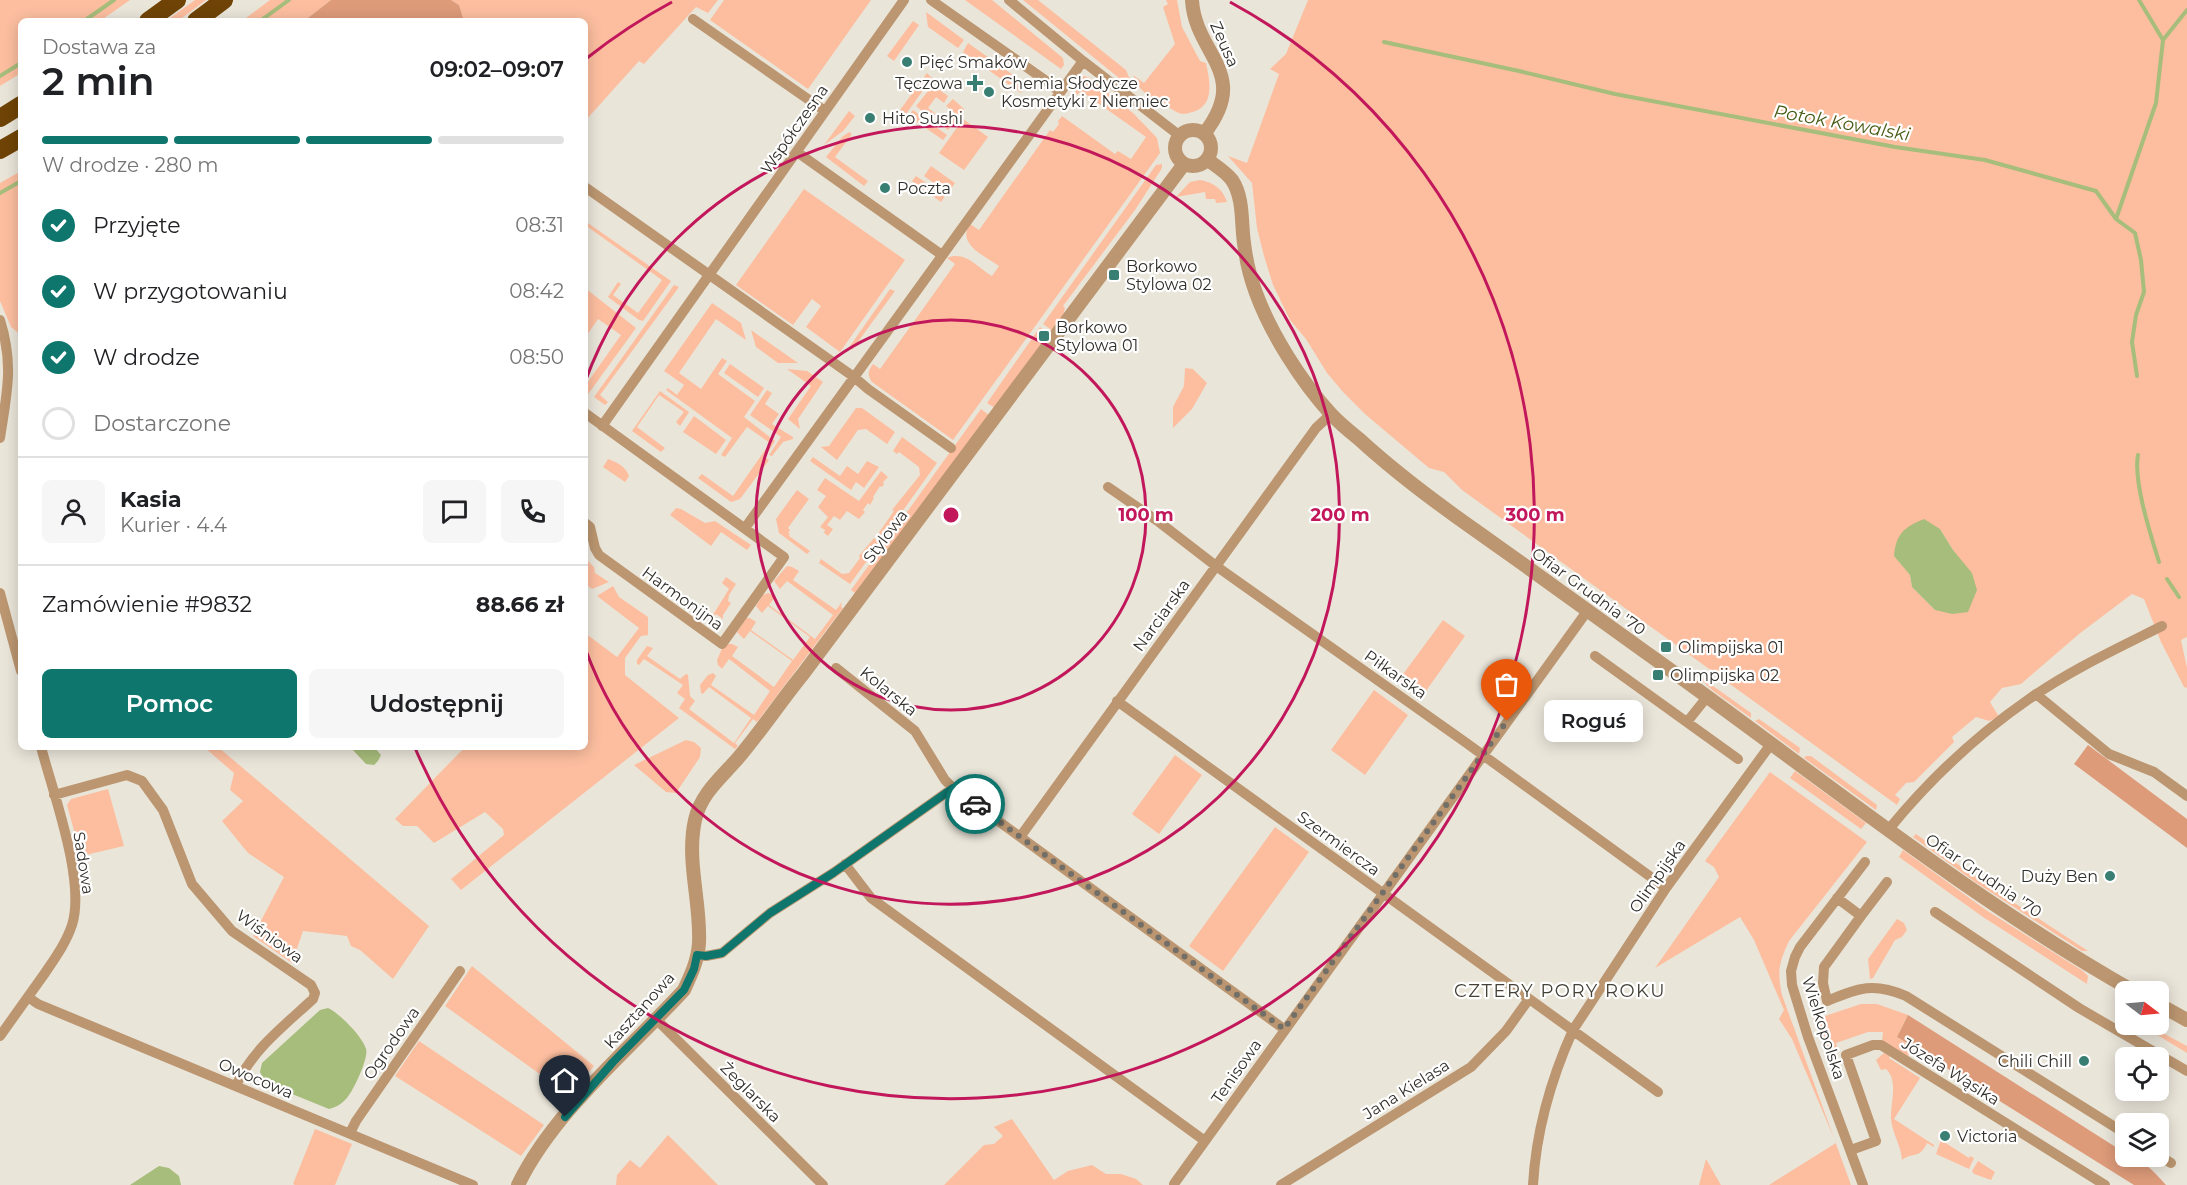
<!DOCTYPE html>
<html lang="pl">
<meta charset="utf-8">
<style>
body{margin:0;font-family:Montserrat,sans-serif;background:#f6f6f6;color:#202124;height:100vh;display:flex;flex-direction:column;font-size:22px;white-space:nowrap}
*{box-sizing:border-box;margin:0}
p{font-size:20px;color:#757577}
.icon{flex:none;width:33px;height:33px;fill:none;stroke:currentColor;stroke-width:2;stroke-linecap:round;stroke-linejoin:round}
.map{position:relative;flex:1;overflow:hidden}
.details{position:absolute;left:18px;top:18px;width:570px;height:732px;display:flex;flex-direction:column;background:#fff;border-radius:9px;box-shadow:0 3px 15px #0003}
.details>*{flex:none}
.needle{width:39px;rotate:106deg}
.buttons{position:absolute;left:2115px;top:981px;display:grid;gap:12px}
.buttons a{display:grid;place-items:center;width:54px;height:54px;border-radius:9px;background:#fff;box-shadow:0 3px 15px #0003;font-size:30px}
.pin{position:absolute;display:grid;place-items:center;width:51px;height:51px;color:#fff;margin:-62px -26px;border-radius:50% 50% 50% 0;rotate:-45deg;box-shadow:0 0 6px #0007}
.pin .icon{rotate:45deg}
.courier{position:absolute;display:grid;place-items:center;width:60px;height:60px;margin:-30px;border:4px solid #0f766e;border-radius:50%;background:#fff;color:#222;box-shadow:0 2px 8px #0007}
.bubble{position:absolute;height:42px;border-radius:9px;background:#fff;box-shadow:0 3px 15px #0003;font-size:20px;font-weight:600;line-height:42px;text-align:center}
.summary em{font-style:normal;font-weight:600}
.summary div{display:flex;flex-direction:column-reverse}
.summary{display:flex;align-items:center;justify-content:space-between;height:102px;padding:0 24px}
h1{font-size:39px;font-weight:600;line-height:45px}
.bar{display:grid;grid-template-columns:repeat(4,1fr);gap:9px 6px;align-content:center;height:72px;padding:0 24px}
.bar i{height:8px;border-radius:4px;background:#e0e0e0}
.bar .selected{background:#0f766e}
.bar p{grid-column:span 4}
.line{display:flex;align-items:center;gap:15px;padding:0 24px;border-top:2px solid #e0e0e0}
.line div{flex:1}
.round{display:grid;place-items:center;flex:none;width:63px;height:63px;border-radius:9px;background:#f6f6f6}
ol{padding:0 24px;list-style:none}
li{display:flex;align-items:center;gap:18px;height:66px}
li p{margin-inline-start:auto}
li .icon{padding:6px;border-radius:50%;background:#0f766e;color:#fff;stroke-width:4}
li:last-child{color:#757577}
li i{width:33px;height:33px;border:3px solid #e0e0e0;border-radius:50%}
.primary-button{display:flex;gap:12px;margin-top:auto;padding:12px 24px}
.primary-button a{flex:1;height:69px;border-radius:9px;background:#0f766e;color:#fff;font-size:24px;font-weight:600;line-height:69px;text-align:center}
.primary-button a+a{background:#f6f6f6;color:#202124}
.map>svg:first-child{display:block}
.green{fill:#fcbe9f;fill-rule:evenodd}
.forest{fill:#dd9b7a}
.water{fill:#a7bd7b}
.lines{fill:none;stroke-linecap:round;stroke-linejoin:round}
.stream{stroke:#a7bd7b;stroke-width:4}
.minor{stroke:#bb9670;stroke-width:10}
.tertiary{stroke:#bb9670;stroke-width:14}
.motorway{stroke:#6f4306;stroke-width:18}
.done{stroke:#726f68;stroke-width:6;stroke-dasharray:0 10.8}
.route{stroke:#0f766e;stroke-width:8}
.ring{fill:none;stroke:#c2185b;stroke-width:3}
.poi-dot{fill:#397e72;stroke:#fff;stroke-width:2}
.labels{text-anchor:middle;stroke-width:4.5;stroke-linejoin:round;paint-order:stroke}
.street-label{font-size:16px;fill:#32302b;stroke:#fff}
.poi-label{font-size:16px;fill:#32302b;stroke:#fff;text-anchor:start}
.water-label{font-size:18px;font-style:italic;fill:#475a13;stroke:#fff}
.neighbourhood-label{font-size:18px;letter-spacing:1.5px;fill:#454137;stroke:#fff}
.centre{fill:#c2185b;stroke:#fff;stroke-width:3}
.ring-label{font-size:18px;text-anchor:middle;font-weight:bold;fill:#c2185b;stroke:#fff;stroke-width:4.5;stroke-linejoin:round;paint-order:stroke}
</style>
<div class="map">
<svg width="2187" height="1185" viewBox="0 0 2187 1185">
<rect width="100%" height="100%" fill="#eae5d9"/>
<!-- green -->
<path class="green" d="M0 0H130L100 21H21V73L0 86Z
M195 0H206L178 21H166Z
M270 0H331L304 21H242Z
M451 0H718L708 13 696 7 644 64 639 61 585 121V21H464L459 5Z
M724 0H871L808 89 710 20Z
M965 0H992L1063 58 1064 65 1061 69Z
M1023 0H1038L1126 70 1135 91Z
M1166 0H1177L1182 27 1200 61 1206 63C1210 81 1215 105 1193 112 1188 113 1184 115 1179 113 1173 111 1168 106 1163 103 1146 93 1141 94 1133 75L1144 83 1175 44 1163 7 1168 4Z
M1308 0H2187V637L2181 640 2187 668V688L2184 687 2161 642 2144 599 2132 594 2079 634 2021 684 2002 688 1990 702 1999 717 1989 721 1976 717 1952 737 1954 742 1914 782 1906 783 1895 795 1900 799 1897 805 1462 490 1444 472 1429 468 1365 414 1343 392 1327 373 1306 339 1290 320 1273 285 1264 256 1257 228 1252 183 1228 156 1247 163 1279 74 1270 69 1286 54ZM1940 529 1953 550 1935 610 1912 587 1910 575 1895 556Z
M926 12 964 40 958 48 928 27Z
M913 21 919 25 894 61 887 56Z
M968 43 1027 85 1021 93 963 52Z
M927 73 932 78 906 114 900 110Z
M1084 76 1090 78 1134 114 1157 138 1160 153 953 440 872 382C867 375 868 371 873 364L880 369 955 264 947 258C965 250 978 268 992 276L999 266C985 256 956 244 970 224L979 230 1050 130 1053 132 1059 124 1058 121 1062 116 1115 154 1118 151 1131 159 1146 137 1081 91 1077 95 1074 88Z
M933 85 948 96 944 103 936 97 928 108 936 114 931 118 916 106Z
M953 99 964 109 948 130 936 120 939 116 948 123 955 113 946 106Z
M913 110 947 135 943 140 908 116Z
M849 111 855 116 843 131 824 145Z
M963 119 988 137 964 170 939 153Z
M849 132 852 134 835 157 868 181 864 186 826 157 842 137Z
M1162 164V168L1135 210 1063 306 1065 308 1063 316 1053 331 1043 324 1156 165Z
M931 166 955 183 948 193 924 176Z
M21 171V335L11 327 0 301V183Z
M916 176 945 196 941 202 912 181Z
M1200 180C1213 182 1223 189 1227 202L1216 203 1215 199H1206L1205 192 1176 197 1190 182Z
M804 189 905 260 840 352 806 327 821 306 812 299 793 325 736 285Z
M585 221 671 281 643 321 639 320 608 297 618 282 621 284 613 295 638 313 662 280 585 225Z
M674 285 679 287 600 395 608 402 605 405 594 397Z
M585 288 636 328 586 397 585 386 621 335 598 319 585 338Z
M890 289 895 291 852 350 850 346Z
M712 303 741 323 746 340 716 319 679 373 701 389 722 358 727 361 718 374 755 401 744 417 775 441 765 457 769 460 740 499 731 502 698 478 702 474 733 496 770 443 747 427 725 457 721 455 732 438 666 390 668 388 677 395 684 385 664 371Z
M1040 327 1045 331 1039 340 1043 343 995 408 987 403Z
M751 330 798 363H778L756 347Z
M730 364 764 388 758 397 724 373Z
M1185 368 1193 369 1207 383 1192 409 1173 428V407L1184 386Z
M787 369 807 371 823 382 798 419 800 429 788 419 811 386Z
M767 390 772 393 765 404 779 414 772 424 793 437V439L783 442 772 456 769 455 781 437 750 415Z
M660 391 689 412 680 426 676 422 684 412 659 395 637 427 665 448 661 452 632 431Z
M856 408H862L895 432 887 444 866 429 858 430 837 460 821 447 829 446Z
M981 409 989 415 855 593 851 590Z
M694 416 726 440 716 454 683 432Z
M902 437 937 463 884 537 878 534 894 511 892 510 920 475 919 467 899 452 897 454 893 451Z
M813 457 840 476 847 466 858 474 867 461 879 467 864 488 856 482 851 490 810 461Z
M608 459C617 462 626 467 629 476L625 482 603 467Z
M881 471 888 477 883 482 884 484 882 487 880 486 873 497 874 498 870 505 868 503 863 510 865 512 859 519 847 511 840 520 834 516 827 525 833 529 828 536 824 533 825 530 820 527 828 517 818 507 826 496 817 490 825 478 859 501Z
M797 490 809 499 788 528 790 530 788 533 790 534 789 536 810 551 807 554 779 533 776 519Z
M676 508 681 509 705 523 715 521 751 545 747 550 721 532 711 546 670 515Z
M874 538 880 543 850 584 819 563 821 559 842 574 849 573 860 558 859 556Z
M585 558 594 567 595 573 609 582 592 589 585 584Z
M787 566 792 567 799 571 793 580 836 610 842 602 841 607 843 608 757 722 753 719 735 743 738 746 735 749 679 708 685 699 677 693 683 685 644 659 639 665 637 664V660L647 646 653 648 647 656 680 679 686 674 688 675 690 696 695 701 689 709 734 743 751 718 709 687 703 694 701 693 700 685 708 675 713 673 716 676 711 685 754 715 770 691 729 659 722 669 718 665 717 660 724 644H732L738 647 732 656 774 687 792 661 750 631 744 639 737 632 746 618H750L756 622 751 630 793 660 810 637 768 606 762 613 756 606 763 595 768 593 776 596 769 605 815 639 833 615 787 581 780 589 774 581Z
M726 577 736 584 729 595 728 601 731 603 723 615V619L716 614 711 622 715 625 713 627 708 623 729 589 722 583Z
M613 586 619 597 648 617V635L641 636 625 658V675L679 718 461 890 451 879 504 835 503 829 485 812 434 843 417 826H403L395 819 465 747H585V633L617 657 639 628 597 596Z
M1443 620 1465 636 1421 698 1398 681Z
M1692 671 1751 713V718L1712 690Z
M1374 690 1408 715 1365 775 1331 750Z
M1759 719 1800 748 1799 754 1755 721Z
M686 740 694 742 701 748 700 757 676 793 666 792 634 765Z
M204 747H218L429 926 393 979 360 950 351 946 347 936 303 931 292 963 253 936 284 877 248 853 222 821 243 801 230 790 234 773Z
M1175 755 1202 775 1159 834 1132 814Z
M1806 756H1811L1877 805 1876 810 1804 758Z
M1795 771 1866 823 1861 829 1790 778Z
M1770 772 1867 842 1789 941C1779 963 1777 971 1782 995L1851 1185H1769L1836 1143 1792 1039 1779 1019 1784 1010 1754 940 1740 917 1655 968 1719 877 1714 867 1705 861Z
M108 789 124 846 81 856 67 805 71 799Z
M1275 827 1309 852 1223 971 1189 946Z
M1916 834 1981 881 2088 951H2082L1975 882 1913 837Z
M1903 850 1986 910 2083 971 2088 976 2087 984 1983 917 1899 857Z
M1897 919 1904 923 1907 930 1902 937 1895 940 1873 978 1870 979 1868 959Z
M472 966 594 1066 569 1095 445 1006Z
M1861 1004H1877L1908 1015 1897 1037 1913 1048 1908 1056 1882 1041 1883 1032H1868L1836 1043 1839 1052 1830 1055 1826 1045 1824 1048 1818 1025 1815 1024 1812 1014 1822 1017Z
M2141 1025H2148L2187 1046V1053Z
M419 1041 544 1125 521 1156 395 1076Z
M1884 1053 1890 1056 1889 1058 1920 1078 1894 1119 1934 1145V1147L1927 1143C1919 1160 1914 1151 1902 1160 1901 1145 1892 1133 1891 1119 1890 1104 1899 1081 1886 1069L1881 1070 1876 1060Z
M1012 1119 1054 1180 1068 1171 1092 1165 1106 1174H1121L1136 1179 1143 1185H944L984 1145 994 1144 1003 1136 994 1127Z
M315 1129 352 1144 335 1185H295L293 1184Z
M668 1135 718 1185H616L617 1175 630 1160 640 1168Z
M1941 1140 1969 1158 1970 1156 1974 1158 1969 1169 1936 1154Z
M1706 1159 1721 1185H1699Z
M1978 1161 1995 1172 1991 1180 1974 1174 1972 1171Z"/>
<!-- forest -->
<path class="forest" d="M331 0H451L459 5 464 21H304Z
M2088 745 2187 819V848L2074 764Z
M1908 1015 2125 1153 2126 1156C2141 1156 2156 1174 2166 1185H2134L1897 1037Z"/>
<!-- water -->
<path class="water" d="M1924 519 1940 529 1953 550 1972 573 1977 590 1968 612 1952 614 1935 610 1912 587 1910 575 1894 556C1896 534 1904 527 1924 519Z
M350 747H374L381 755 378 761 374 765 366 764Z
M328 1008C339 1013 363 1037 366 1049 369 1058 352 1094 345 1100 340 1105 336 1107 329 1109L265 1083 260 1072 262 1063 320 1010Z
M159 1166 169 1168 179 1176 181 1185H130Z"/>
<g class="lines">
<!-- stream -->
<path class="stream" d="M2139 0 2163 40
M84 21 114 0
M260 21 289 0
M1384 42 1519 71 1615 94 1895 147 1985 160 2096 191 2116 219 2135 233 2141 260 2144 292 2136 315 2132 342 2137 376
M0 76 21 63
M0 193 21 181
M2116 219 2156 103 2163 40 2187 10
M2138 455C2133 481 2151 536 2159 562
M2167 579 2179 597"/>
<!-- minor -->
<path class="minor" d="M931 0 1052 85 1059 92
M1009 0 1083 61 1180 136
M693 19 825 111
M797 152 942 255
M585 187 854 377 868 389 951 448
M0 320C14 365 7 392 0 438
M585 413 784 557 722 644 599 555 595 548 590 527 585 523
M602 426 904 0
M1108 487 1159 522 1216 566 1465 742 1666 888
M745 528 1083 61
M0 593 21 671
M1595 656 1738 759
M836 668 915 731 945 780 953 788 1284 1029
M2036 694 2109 754 2154 772 2187 796
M1117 701 1658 1092
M1687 722 1707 697
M54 795 127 775 142 781 163 810 192 884 232 931 311 985 315 993 313 999C285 1025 251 1051 236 1086
M1889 829C1929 780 1977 735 2029 699 2071 670 2116 649 2162 626
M1020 837 1316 428 1331 414
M845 864 871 898 1205 1141 1588 610
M1837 898 1861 916 1824 967 1823 983 1827 1001C1859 988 1873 982 1906 996L2126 1134
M1935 912 2079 1008 2187 1071
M1861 916 1887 882
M697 955 706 956 722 953 770 913 833 873 953 788
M28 997 38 1004 473 1185
M657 1020 823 1185
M0 1036C15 1015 30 994 45 973 55 958 66 943 72 925 86 881 53 793 41 747
M350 1133 356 1121 460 971
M1851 1150 1876 1141 1846 1055 1873 1045H1881L2105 1185
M2158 1155 2171 1163
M1174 1184 1205 1141
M1281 1185 1471 1067 1506 1031 1529 999
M1533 1185C1536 1132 1551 1079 1573 1030L1666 888 1771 744
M1863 1185 1808 1037 1792 985 1791 971 1795 957 1800 947 1865 862"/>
<!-- tertiary -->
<path class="tertiary" d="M1192 0C1195 55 1252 73 1204 134
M1175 148a18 18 0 1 1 36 0a18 18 0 1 1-36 0Z
M1208 160C1216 166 1226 172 1232 180 1244 198 1241 223 1244 243 1246 260 1250 277 1256 293 1271 334 1301 381 1330 413 1339 423 1349 431 1359 439 1395 472 1435 502 1475 530 1533 571 1591 613 1648 654 1809 768 1963 895 2135 992
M2158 1004 2187 1020
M518 1185C553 1112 629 1050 684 990 691 975 698 960 699 943 701 902 686 861 695 820 701 793 722 777 739 757 761 731 781 701 803 674L1184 164"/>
<!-- motorway -->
<path class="motorway" d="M148 21 177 0
M196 21 224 0
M0 118 21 105
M0 150 21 138"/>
</g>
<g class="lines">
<!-- done -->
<path class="done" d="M975 804 1284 1029 1507 721"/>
<!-- route -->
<path class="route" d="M565 1117 613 1062 684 990 694 969 697 955 706 956 722 953 770 913 833 873 953 788 975 804"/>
</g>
<!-- distance rings -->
<g class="ring">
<circle cx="951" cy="515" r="195"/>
<path d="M585 382A389 389 0 1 1 585 648"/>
<path d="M587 58A584 584 0 0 1 672 2M1230 2A584 584 0 1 1 415 748"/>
</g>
<!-- markers -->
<g class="poi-dot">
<circle cx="907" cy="62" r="6"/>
<path d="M972 74h6v6h6v6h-6v6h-6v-6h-6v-6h6z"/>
<circle cx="989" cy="92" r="6"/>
<circle cx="870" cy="118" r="6"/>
<circle cx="885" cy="188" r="6"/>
<rect x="1108" y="269" width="12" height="12" rx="3"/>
<rect x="1038" y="330" width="12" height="12" rx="3"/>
<rect x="1660" y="641" width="12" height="12" rx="3"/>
<rect x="1652" y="669" width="12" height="12" rx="3"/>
<circle cx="2110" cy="876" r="6"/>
<circle cx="2084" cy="1061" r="6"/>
<circle cx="1945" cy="1136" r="6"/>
</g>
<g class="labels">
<!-- street labels -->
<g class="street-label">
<text transform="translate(1225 44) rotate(66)" y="6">Zeusa</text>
<text transform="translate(794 129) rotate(-55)" y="6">Współczesna</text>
<text transform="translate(885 536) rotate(-53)" y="6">Stylowa</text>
<text transform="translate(1589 591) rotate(36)" y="6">Ofiar Grudnia '70</text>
<text transform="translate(683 598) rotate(36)" y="6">Harmonijna</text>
<text transform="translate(1161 615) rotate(-54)" y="6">Narciarska</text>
<text transform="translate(1396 674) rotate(35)" y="6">Piłkarska</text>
<text transform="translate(889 691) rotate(39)" y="6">Kolarska</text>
<text transform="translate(1339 843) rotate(36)" y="6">Szermiercza</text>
<text transform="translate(84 863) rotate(81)" y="6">Sadowa</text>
<text transform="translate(1984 875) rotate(34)" y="6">Ofiar Grudnia '70</text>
<text transform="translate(1657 876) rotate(-55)" y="6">Olimpijska</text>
<text transform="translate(270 936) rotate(36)" y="6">Wiśniowa</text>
<text transform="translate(639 1010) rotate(-48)" y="6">Kasztanowa</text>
<text transform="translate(1824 1028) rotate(72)" y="6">Wielkopolska</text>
<text transform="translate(391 1043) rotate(-55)" y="6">Ogrodowa</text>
<text transform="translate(1236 1071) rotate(-55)" y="6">Tenisowa</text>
<text transform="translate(1951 1071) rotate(32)" y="6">Józefa Wąsika</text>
<text transform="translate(256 1078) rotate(23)" y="6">Owocowa</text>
<text transform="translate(1406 1089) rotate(-32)" y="6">Jana Kielasa</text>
<text transform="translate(751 1092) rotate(45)" y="6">Żeglarska</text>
</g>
<!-- poi labels -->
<g class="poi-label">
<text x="919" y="68">Pięć Smaków</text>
<text x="963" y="89" text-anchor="end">Tęczowa</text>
<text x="1001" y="89">Chemia Słodycze<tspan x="1001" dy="18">Kosmetyki z Niemiec</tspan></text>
<text x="882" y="124">Hito Sushi</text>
<text x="897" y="194">Poczta</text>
<text x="1126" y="272">Borkowo<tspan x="1126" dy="18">Stylowa 02</tspan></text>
<text x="1056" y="333">Borkowo<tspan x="1056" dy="18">Stylowa 01</tspan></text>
<text x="1678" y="653">Olimpijska 01</text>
<text x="1670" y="681">Olimpijska 02</text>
<text x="2098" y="882" text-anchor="end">Duży Ben</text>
<text x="2072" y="1067" text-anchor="end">Chili Chill</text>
<text x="1957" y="1142">Victoria</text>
</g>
<!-- water labels -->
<g class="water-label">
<text transform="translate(1842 123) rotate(10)" y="6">Potok Kowalski</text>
</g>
<!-- neighbourhood labels -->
<g class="neighbourhood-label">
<text x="1560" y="997">CZTERY PORY ROKU</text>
</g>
</g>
<circle cx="951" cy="515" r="9" class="centre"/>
<g class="ring-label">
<text x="1146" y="521">100 m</text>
<text x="1340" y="521">200 m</text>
<text x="1535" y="521">300 m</text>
</g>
</svg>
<div class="buttons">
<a><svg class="needle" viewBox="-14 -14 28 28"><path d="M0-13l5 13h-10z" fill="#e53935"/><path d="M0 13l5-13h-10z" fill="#757577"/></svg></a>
<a><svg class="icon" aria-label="locate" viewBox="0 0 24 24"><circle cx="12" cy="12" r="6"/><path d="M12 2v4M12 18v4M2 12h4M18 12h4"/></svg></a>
<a><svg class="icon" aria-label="layers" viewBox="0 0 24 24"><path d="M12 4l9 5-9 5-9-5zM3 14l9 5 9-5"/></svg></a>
</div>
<div class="pin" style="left:1507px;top:721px;background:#ea580c"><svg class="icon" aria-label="bag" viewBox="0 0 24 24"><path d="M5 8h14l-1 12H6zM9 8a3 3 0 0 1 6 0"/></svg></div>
<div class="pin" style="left:565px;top:1117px;background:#1f2937"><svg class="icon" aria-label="home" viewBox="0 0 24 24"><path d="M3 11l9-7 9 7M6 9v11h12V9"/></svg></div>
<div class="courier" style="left:975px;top:804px"><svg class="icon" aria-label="car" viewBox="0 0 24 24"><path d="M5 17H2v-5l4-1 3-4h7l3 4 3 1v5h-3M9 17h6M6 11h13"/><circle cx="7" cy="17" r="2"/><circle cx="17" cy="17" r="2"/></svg></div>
<div class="bubble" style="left:1544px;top:700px;width:99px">Roguś</div>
<section class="details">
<div class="summary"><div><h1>2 min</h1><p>Dostawa za</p></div><em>09:02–09:07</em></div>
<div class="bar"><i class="selected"></i><i class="selected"></i><i class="selected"></i><i></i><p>W drodze · 280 m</p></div>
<ol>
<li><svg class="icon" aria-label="check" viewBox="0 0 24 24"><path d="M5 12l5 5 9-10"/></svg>Przyjęte<p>08:31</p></li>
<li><svg class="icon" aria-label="check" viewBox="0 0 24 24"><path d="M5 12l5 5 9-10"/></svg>W przygotowaniu<p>08:42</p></li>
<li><svg class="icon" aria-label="check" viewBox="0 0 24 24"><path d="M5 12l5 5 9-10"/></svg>W drodze<p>08:50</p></li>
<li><i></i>Dostarczone</li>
</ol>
<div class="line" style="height:108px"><a class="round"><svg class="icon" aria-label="person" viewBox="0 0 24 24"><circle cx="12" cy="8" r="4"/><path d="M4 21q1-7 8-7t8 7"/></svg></a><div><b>Kasia</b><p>Kurier · 4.4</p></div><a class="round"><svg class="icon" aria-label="chat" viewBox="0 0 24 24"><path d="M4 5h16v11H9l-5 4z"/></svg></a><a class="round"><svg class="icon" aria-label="phone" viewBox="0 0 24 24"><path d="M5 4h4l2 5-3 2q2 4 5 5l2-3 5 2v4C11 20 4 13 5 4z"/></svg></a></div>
<div class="line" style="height:78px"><div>Zamówienie #9832</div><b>88.66 zł</b></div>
<div class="primary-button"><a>Pomoc</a><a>Udostępnij</a></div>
</section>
</div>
